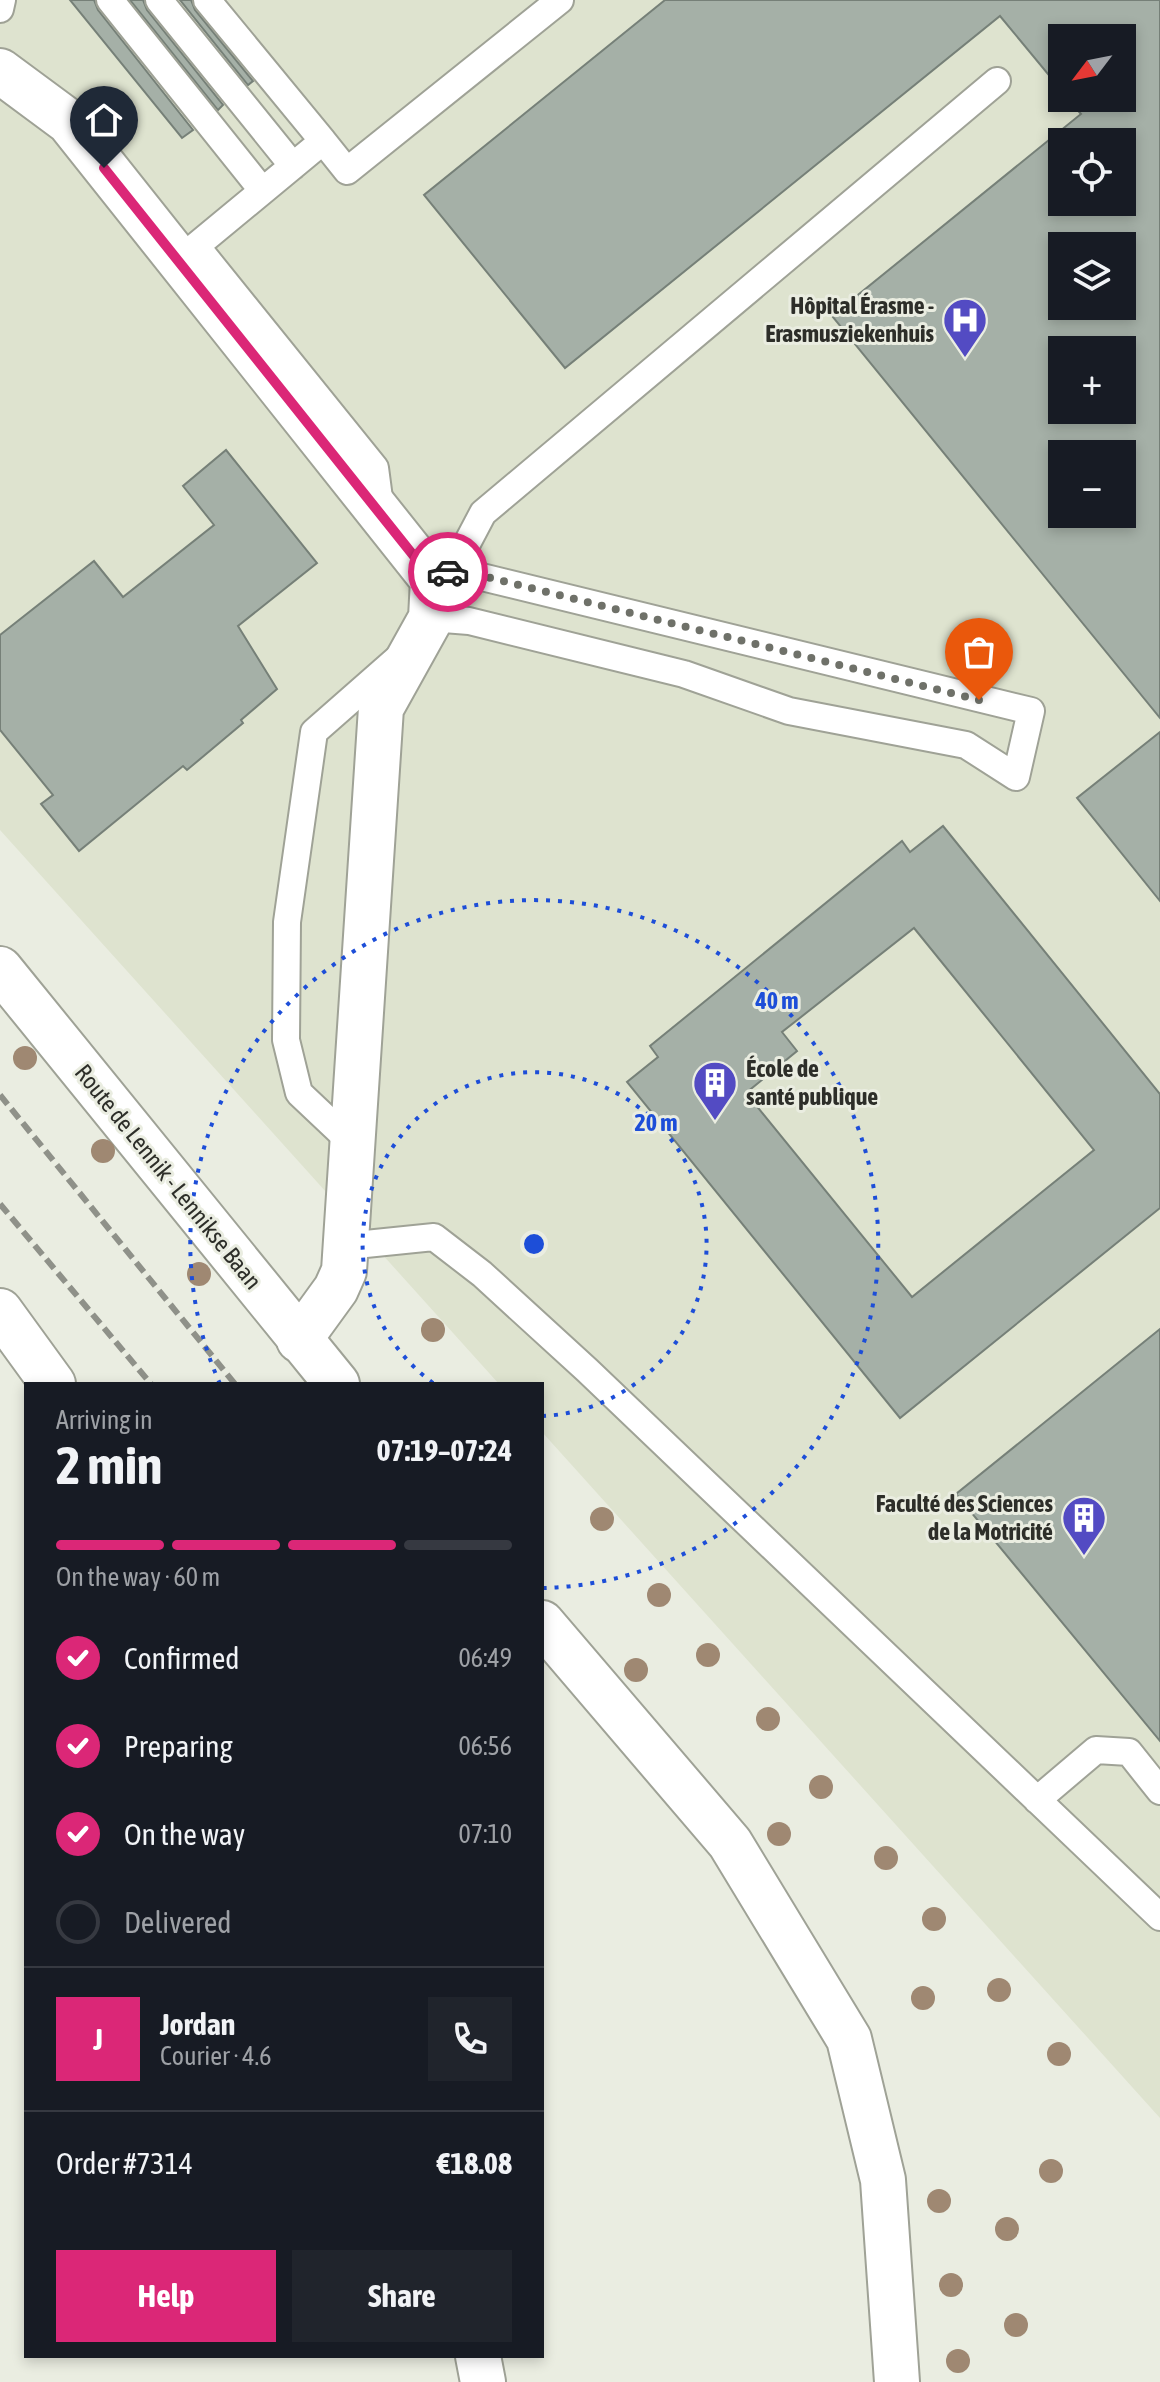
<!DOCTYPE html>
<meta charset="utf-8">
<style>
body{margin:0;font-family:"Asap Condensed",sans-serif;background:#20242c;color:#f1f3f6;height:100vh;display:flex;flex-direction:column;font-size:30px;white-space:nowrap}
*{box-sizing:border-box;margin:0}
p{font-size:26px;color:#9ea1a6}
.icon{flex:none;width:44px;height:44px;fill:none;stroke:currentColor;stroke-width:2;stroke-linecap:round;stroke-linejoin:round}
.map{position:relative;flex:1;overflow:hidden}
.details{position:absolute;left:24px;top:1382px;width:520px;height:976px;display:flex;flex-direction:column;background:#171b24;border-radius:0px;box-shadow:0 4px 12px #0003}
.details>*{flex:none}
.needle{width:52px;rotate:238deg}
.fabs{position:absolute;left:1048px;top:24px;display:grid;gap:16px}
.fabs a{display:grid;place-items:center;width:88px;height:88px;border-radius:0px;background:#171b24;box-shadow:0 4px 12px #0003;font-size:40px}
.pin{position:absolute;display:grid;place-items:center;width:68px;height:68px;color:#fff;margin:-82px -34px;border-radius:50% 50% 50% 0;rotate:-45deg;box-shadow:0 0 8px #0007}
.pin .icon{rotate:45deg}
.courier{position:absolute;display:grid;place-items:center;width:80px;height:80px;margin:-40px;border:6px solid #db2777;border-radius:50%;background:#fff;color:#222;box-shadow:0 2px 10px #0007}
.headline em{font-style:normal;font-weight:700}
.headline div{display:flex;flex-direction:column-reverse}
.headline{display:flex;align-items:center;justify-content:space-between;height:136px;padding:0 32px}
h1{font-size:52px;font-weight:700;line-height:60px}
.bar{display:grid;grid-template-columns:repeat(4,1fr);gap:12px 8px;align-content:center;height:96px;padding:0 32px}
.bar i{height:10px;border-radius:6px;background:#363941}
.bar .selected{background:#db2777}
.bar p{grid-column:span 4}
.line{display:flex;align-items:center;gap:20px;padding:0 32px;border-top:2px solid #363941}
.line div{flex:1}
.round{display:grid;place-items:center;flex:none;width:84px;height:84px;border-radius:0px;background:#20242c}
ol{padding:0 32px;list-style:none}
li{display:flex;align-items:center;gap:24px;height:88px}
li p{margin-inline-start:auto}
li .icon{padding:8px;border-radius:50%;background:#db2777;color:#fff;stroke-width:4}
li:last-child{color:#9ea1a6}
li i{width:44px;height:44px;border:4px solid #363941;border-radius:50%}
.button{display:flex;gap:16px;margin-top:auto;padding:16px 32px}
.button a{flex:1;height:92px;border-radius:0px;background:#db2777;color:#fff;font-size:32px;font-weight:700;line-height:92px;text-align:center}
.button a+a{background:#20242c;color:#f1f3f6}
.map>svg:first-child{display:block}
.built{fill:#dee3cf;fill-rule:evenodd}
.building{fill:#a5b0a7;stroke:#768078;stroke-width:2;fill-rule:evenodd}
.lines{fill:none;stroke-linecap:round;stroke-linejoin:round}
.service-casing{stroke:#9fa296;stroke-width:30}
.minor-casing{stroke:#9fa296;stroke-width:48}
.primary-casing{stroke:#9fa296;stroke-width:48}
.service{stroke:#fff;stroke-width:26}
.minor{stroke:#fff;stroke-width:44}
.primary{stroke:#fff;stroke-width:44}
.rail{stroke:#8f9189;stroke-width:6;stroke-dasharray:12 6;stroke-linecap:butt}
.tree{fill:#9f8872}
.done{stroke:#6f7169;stroke-width:8;stroke-dasharray:0 14.4}
.route{stroke:#db2777;stroke-width:10}
.ring{fill:none;stroke:#1d4ed8;stroke-width:4;stroke-dasharray:4 8}
.labels{text-anchor:middle;stroke-width:6;stroke-linejoin:round;paint-order:stroke}
.poi-label{font-size:24px;font-weight:bold;fill:#2d2e29;stroke:#eaede1;text-anchor:end}
.street-label{font-size:24px;fill:#2d2e29;stroke:#eaede1}
.centre{fill:#1d4ed8;stroke:#eaede1;stroke-width:4}
.ring-label{font-size:24px;text-anchor:middle;font-weight:bold;fill:#1d4ed8;stroke:#eaede1;stroke-width:6;stroke-linejoin:round;paint-order:stroke}
</style>
<div class="map">
<svg width="1160" height="2382" viewBox="0 0 1160 2382">
<rect width="100%" height="100%" fill="#eaede1"/>
<!-- built -->
<path class="built" d="M0 0H1160V2118L542 1432V1384H499L0 830ZM1062 38H1122V98H1062ZM1062 142H1122V202H1062ZM1062 246H1122V306H1062ZM1062 350H1122V410H1062ZM1062 454H1122V514H1062Z"/>
<!-- building -->
<path class="building" d="M70 0H94L98 10 193 130 182 138Z
M130 0H143L147 10 223 105 218 110Z
M180 0H191L195 10 253 81 248 85Z
M665 0H1160V718L832 316 1081 114 1067 98H1122V38H1062V91L1000 16 565 368 424 195ZM1062 142H1122V202H1062ZM1062 246H1122V306H1062ZM1062 350H1122V410H1062ZM1062 454H1122V514H1062Z
M226 450 317 563 238 626 277 689 241 720 243 723 187 770 183 766 79 851 41 804 53 795 0 730V635L94 561 123 597 214 525 183 486Z
M1160 732V901L1077 798Z
M943 826 1160 1094V1208L900 1418 627 1082 658 1057 650 1046 902 841 910 852ZM914 928 1094 1150 912 1297 746 1093 797 1051 782 1032Z
M1160 1329V1741L956 1494Z"/>
<g class="lines">
<!-- service casing -->
<g class="service-casing">
<path id="service" d="M110 0 262 190
M159 0 293 166
M207 0 323 141 196 246 375 468 380 506
M0 9 2 0
M323 141 347 171 560 0
M453 570 483 513 997 81
M431 618 469 621 684 674 789 711 966 745 1016 777 1031 711 453 570 433 580
M353 1144 299 1093 286 1040 287 922 314 732 396 660
M346 1246 434 1237 482 1274 587 1370 1160 1917
M1037 1800 1096 1750 1129 1752 1160 1791"/>
</g>
<!-- minor casing -->
<g class="minor-casing">
<path id="minor" d="M0 71 69 122 433 580 431 618 381 708 344 1271 336 1289 299 1340"/>
</g>
<!-- primary casing -->
<g class="primary-casing">
<path id="primary" d="M0 969 337 1384
M0 1311 53 1384
M542 1623 730 1843 849 2039 883 2180 897 2382
M478 2356 483 2382"/>
</g>
<!-- service -->
<use href="#service" class="service"/>
<!-- minor -->
<use href="#minor" class="minor"/>
<!-- primary -->
<use href="#primary" class="primary"/>
<!-- rail -->
<path class="rail" d="M0 1095 235 1384
M0 1204 151 1384"/>
</g>
<!-- trees -->
<g class="tree">
<circle cx="25" cy="1058" r="12"/>
<circle cx="103" cy="1151" r="12"/>
<circle cx="199" cy="1274" r="12"/>
<circle cx="433" cy="1330" r="12"/>
<circle cx="602" cy="1519" r="12"/>
<circle cx="659" cy="1595" r="12"/>
<circle cx="708" cy="1655" r="12"/>
<circle cx="636" cy="1670" r="12"/>
<circle cx="768" cy="1719" r="12"/>
<circle cx="821" cy="1787" r="12"/>
<circle cx="779" cy="1834" r="12"/>
<circle cx="886" cy="1858" r="12"/>
<circle cx="934" cy="1919" r="12"/>
<circle cx="999" cy="1990" r="12"/>
<circle cx="923" cy="1998" r="12"/>
<circle cx="1059" cy="2054" r="12"/>
<circle cx="1051" cy="2171" r="12"/>
<circle cx="939" cy="2201" r="12"/>
<circle cx="1007" cy="2229" r="12"/>
<circle cx="951" cy="2285" r="12"/>
<circle cx="1016" cy="2325" r="12"/>
<circle cx="958" cy="2361" r="12"/>
</g>
<g class="lines">
<!-- done -->
<path class="done" d="M448 572 453 570 479 575 979 700"/>
<!-- route -->
<path class="route" d="M104 168 433 580 448 572"/>
</g>
<!-- distance rings -->
<g class="ring">
<path d="M433 1383A172 172 0 1 1 543 1416"/>
<path d="M220 1384A344 344 0 1 1 543 1588"/>
</g>
<!-- icons -->
<defs>
<g id="hospital-pin" transform="scale(2.3)"><path d="M0 17L-7.5 6A9.5 9.5 0 1 1 7.5 6Z" fill="#534bc3" stroke="#eaede1"/><path d="M-5-5h3v3.5h4V-5h3V5h-3V1.5h-4V5h-3Z" fill="#fff"/></g>
<g id="building-pin" transform="scale(2.3)"><path d="M0 17L-7.5 6A9.5 9.5 0 1 1 7.5 6Z" fill="#534bc3" stroke="#eaede1"/><path d="M-4-6H4V6H1V3H-1V6H-4ZM-2.5-4.3h1.7v1.8h-1.7ZM.8-4.3h1.7v1.8H.8ZM-2.5-1h1.7V.8h-1.7ZM.8-1h1.7V.8H.8Z" fill="#fff"/></g>
</defs>
<g fill-rule="evenodd">
<use href="#hospital-pin" x="965" y="320"/>
<use href="#building-pin" x="715" y="1083"/>
<use href="#building-pin" x="1084" y="1518"/>
</g>
<g class="labels">
<!-- poi labels -->
<g class="poi-label">
<text x="934" y="314">Hôpital Érasme -<tspan x="934" dy="28">Erasmusziekenhuis</tspan></text>
<text x="746" y="1077" text-anchor="start">École de<tspan x="746" dy="28">santé publique</tspan></text>
<text x="1053" y="1512">Faculté des Sciences<tspan x="1053" dy="28">de la Motricité</tspan></text>
</g>
<!-- street labels -->
<g class="street-label">
<text transform="translate(168 1177) rotate(51)" y="8">Route de Lennik - Lennikse Baan</text>
</g>
</g>
<circle cx="534" cy="1244" r="12" class="centre"/>
<g class="ring-label">
<text x="777" y="1009">40 m</text>
<text x="656" y="1131">20 m</text>
</g>
</svg>
<div class="fabs">
<a><svg class="needle" viewBox="-14 -14 28 28"><path d="M0-13l5 13h-10z" fill="#e53935"/><path d="M0 13l5-13h-10z" fill="#9ea1a6"/></svg></a>
<a><svg class="icon" aria-label="locate" viewBox="0 0 24 24"><circle cx="12" cy="12" r="6"/><path d="M12 2v4M12 18v4M2 12h4M18 12h4"/></svg></a>
<a><svg class="icon" aria-label="layers" viewBox="0 0 24 24"><path d="M12 4l9 5-9 5-9-5zM3 14l9 5 9-5"/></svg></a>
<a>+</a>
<a>−</a>
</div>
<div class="pin" style="left:979px;top:700px;background:#ea580c"><svg class="icon" aria-label="bag" viewBox="0 0 24 24"><path d="M5 8h14l-1 12H6zM9 8a3 3 0 0 1 6 0"/></svg></div>
<div class="pin" style="left:104px;top:168px;background:#1f2937"><svg class="icon" aria-label="home" viewBox="0 0 24 24"><path d="M3 11l9-7 9 7M6 9v11h12V9"/></svg></div>
<div class="courier" style="left:448px;top:572px"><svg class="icon" aria-label="car" viewBox="0 0 24 24"><path d="M5 17H2v-5l4-1 3-4h7l3 4 3 1v5h-3M9 17h6M6 11h13"/><circle cx="7" cy="17" r="2"/><circle cx="17" cy="17" r="2"/></svg></div>
<section class="details">
<div class="headline"><div><h1>2 min</h1><p>Arriving in</p></div><em>07:19–07:24</em></div>
<div class="bar"><i class="selected"></i><i class="selected"></i><i class="selected"></i><i></i><p>On the way · 60 m</p></div>
<ol>
<li><svg class="icon" aria-label="check" viewBox="0 0 24 24"><path d="M5 12l5 5 9-10"/></svg>Confirmed<p>06:49</p></li>
<li><svg class="icon" aria-label="check" viewBox="0 0 24 24"><path d="M5 12l5 5 9-10"/></svg>Preparing<p>06:56</p></li>
<li><svg class="icon" aria-label="check" viewBox="0 0 24 24"><path d="M5 12l5 5 9-10"/></svg>On the way<p>07:10</p></li>
<li><i></i>Delivered</li>
</ol>
<div class="line" style="height:144px"><b class="round" style="background:#db2777;color:#fff">J</b><div><b>Jordan</b><p>Courier · 4.6</p></div><a class="round"><svg class="icon" aria-label="phone" viewBox="0 0 24 24"><path d="M5 4h4l2 5-3 2q2 4 5 5l2-3 5 2v4C11 20 4 13 5 4z"/></svg></a></div>
<div class="line" style="height:104px"><div>Order #7314</div><b>€18.08</b></div>
<div class="button"><a>Help</a><a>Share</a></div>
</section>
</div>
